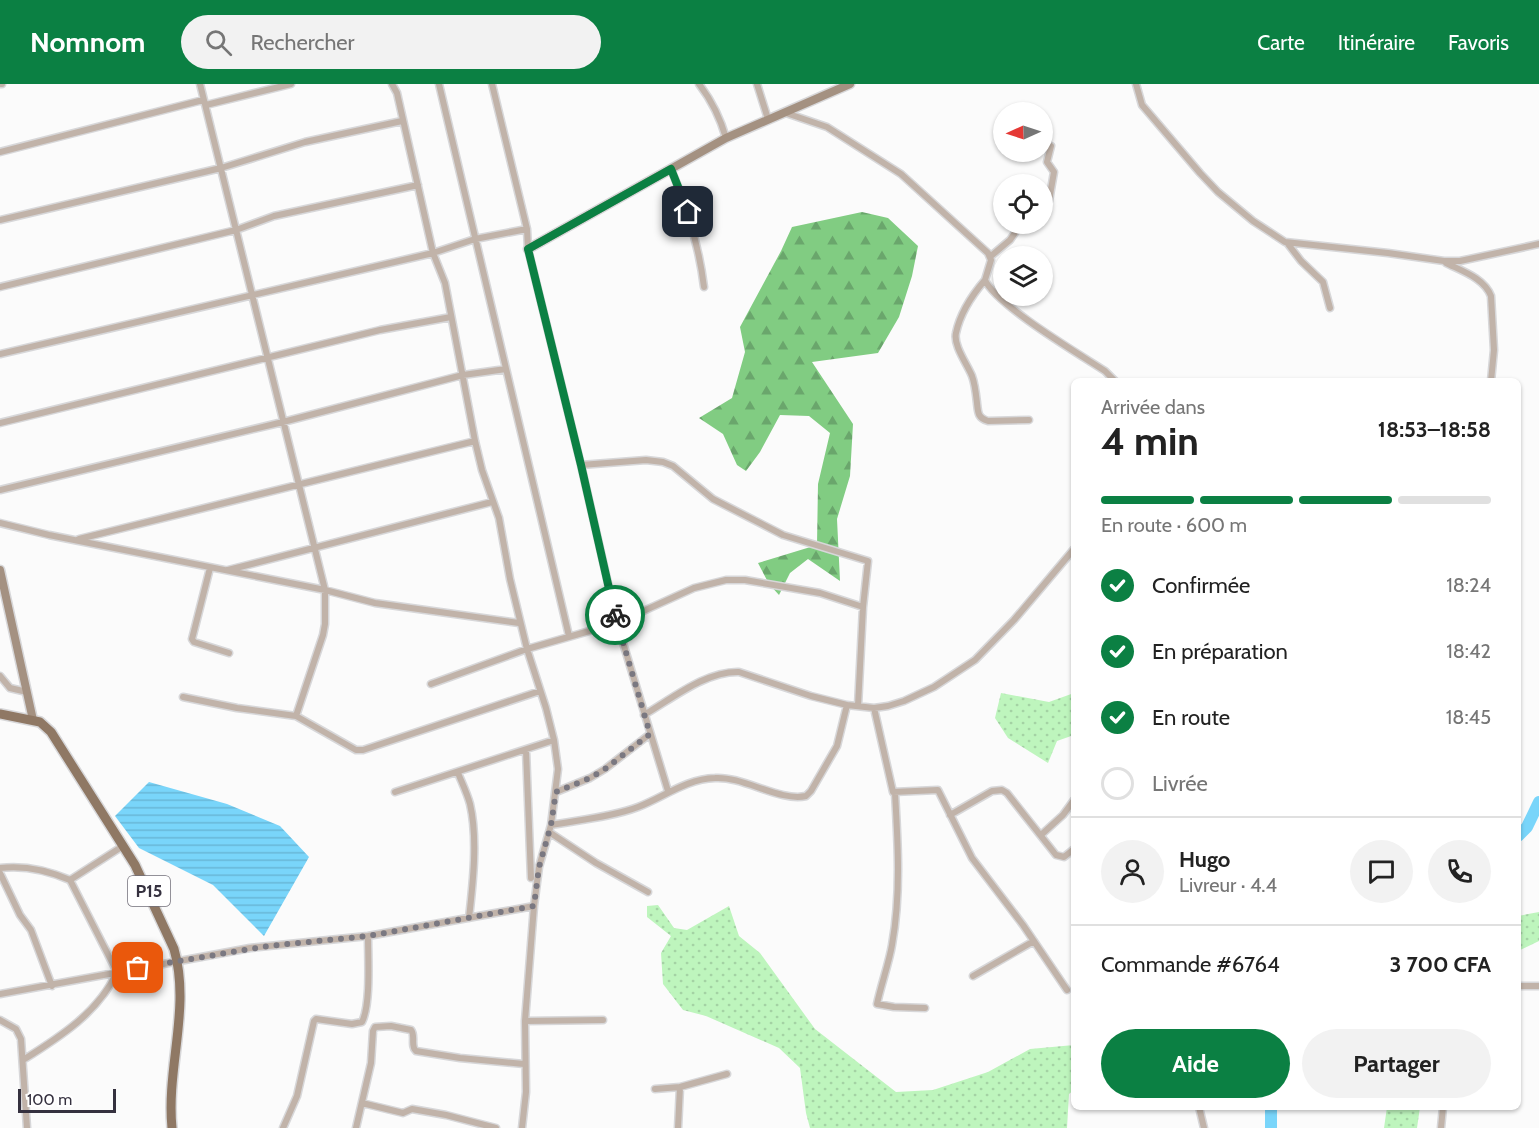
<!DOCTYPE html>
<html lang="fr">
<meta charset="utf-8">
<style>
body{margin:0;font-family:Cabin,sans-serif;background:#f2f2f2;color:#222;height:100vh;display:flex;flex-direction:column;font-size:22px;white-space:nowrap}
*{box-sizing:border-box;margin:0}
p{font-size:20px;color:#767676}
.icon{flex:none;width:33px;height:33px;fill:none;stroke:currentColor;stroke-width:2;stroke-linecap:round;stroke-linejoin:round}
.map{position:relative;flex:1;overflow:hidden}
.panel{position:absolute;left:1071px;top:294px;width:450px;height:732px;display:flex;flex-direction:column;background:#fff;border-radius:9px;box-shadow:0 2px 4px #0004}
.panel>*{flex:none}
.needle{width:39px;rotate:267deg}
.tools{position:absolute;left:993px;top:18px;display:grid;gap:12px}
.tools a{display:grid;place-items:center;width:60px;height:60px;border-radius:50%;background:#fff;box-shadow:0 2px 4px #0004;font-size:30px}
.scale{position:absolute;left:18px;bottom:15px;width:98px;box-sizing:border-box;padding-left:6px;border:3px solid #35313f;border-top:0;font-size:16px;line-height:21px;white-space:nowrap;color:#35313f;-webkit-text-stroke:4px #fff;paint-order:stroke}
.pin{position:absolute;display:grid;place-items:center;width:51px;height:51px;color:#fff;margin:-26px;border-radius:12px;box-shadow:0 3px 9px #0006}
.courier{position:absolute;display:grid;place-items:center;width:60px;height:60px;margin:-30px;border:4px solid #0b8043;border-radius:50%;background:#fff;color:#222;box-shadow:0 2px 8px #0007}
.summary em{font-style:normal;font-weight:700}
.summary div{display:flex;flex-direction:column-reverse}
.summary{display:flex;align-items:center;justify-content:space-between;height:102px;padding:0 30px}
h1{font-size:39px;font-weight:700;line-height:45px}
.bar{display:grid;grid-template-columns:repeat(4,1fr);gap:9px 6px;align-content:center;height:72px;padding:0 30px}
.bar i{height:8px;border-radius:4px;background:#e0e0e0}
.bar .selected{background:#0b8043}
.bar p{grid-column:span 4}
.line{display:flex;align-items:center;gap:15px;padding:0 30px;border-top:2px solid #e0e0e0}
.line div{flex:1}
.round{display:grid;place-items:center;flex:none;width:63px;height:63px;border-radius:32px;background:#f2f2f2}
ol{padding:0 30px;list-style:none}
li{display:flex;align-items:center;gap:18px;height:66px}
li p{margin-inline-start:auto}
li .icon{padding:6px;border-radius:50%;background:#0b8043;color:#fff;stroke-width:4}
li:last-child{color:#767676}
li i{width:33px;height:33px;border:3px solid #e0e0e0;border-radius:50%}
.cta{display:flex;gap:12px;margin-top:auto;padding:12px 30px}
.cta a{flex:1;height:69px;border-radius:36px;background:#0b8043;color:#fff;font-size:24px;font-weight:700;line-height:69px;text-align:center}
.cta a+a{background:#f2f2f2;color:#222}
header{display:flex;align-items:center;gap:36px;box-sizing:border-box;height:84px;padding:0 30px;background:#0b8043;color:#fff}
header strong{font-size:28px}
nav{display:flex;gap:33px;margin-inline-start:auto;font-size:21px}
.search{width:420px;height:54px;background:#f2f2f2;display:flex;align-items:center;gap:15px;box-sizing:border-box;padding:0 21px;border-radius:33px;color:#767676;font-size:22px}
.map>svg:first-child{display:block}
.grass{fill:url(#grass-dots)}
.forest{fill:url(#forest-firs)}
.water{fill:url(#water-rules)}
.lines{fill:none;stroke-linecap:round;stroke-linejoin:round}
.river{stroke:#79d5fa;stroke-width:12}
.street-casing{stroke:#d7d7d9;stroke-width:9}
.secondary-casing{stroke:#d7d7d9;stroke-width:11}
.primary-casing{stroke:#d7d7d9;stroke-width:12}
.street{stroke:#c1b3a9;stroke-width:6}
.secondary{stroke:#a49181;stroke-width:8}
.primary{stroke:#8f7864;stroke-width:9}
.done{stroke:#7a7881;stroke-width:6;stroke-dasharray:0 10.8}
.route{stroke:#0b8043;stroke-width:8}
.labels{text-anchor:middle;stroke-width:5;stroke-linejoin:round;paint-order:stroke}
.shield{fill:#fff;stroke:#726f79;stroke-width:1.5}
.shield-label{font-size:18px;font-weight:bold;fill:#35313f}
</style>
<header>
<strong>Nomnom</strong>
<div class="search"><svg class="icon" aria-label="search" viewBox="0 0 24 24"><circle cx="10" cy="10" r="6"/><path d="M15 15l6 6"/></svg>Rechercher</div>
<nav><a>Carte</a><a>Itinéraire</a><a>Favoris</a></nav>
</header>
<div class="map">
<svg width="1539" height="1044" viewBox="0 0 1539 1044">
<defs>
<pattern id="grass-dots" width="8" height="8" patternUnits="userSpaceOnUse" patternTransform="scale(1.5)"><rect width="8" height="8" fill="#bef5bd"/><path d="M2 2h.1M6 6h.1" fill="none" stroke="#a4d2a4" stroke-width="1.8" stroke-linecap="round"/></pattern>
<pattern id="forest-firs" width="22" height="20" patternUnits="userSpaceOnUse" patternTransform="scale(1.5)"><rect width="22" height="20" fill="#81cc82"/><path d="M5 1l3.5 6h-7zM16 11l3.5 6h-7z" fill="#6aa66c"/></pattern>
<pattern id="water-rules" width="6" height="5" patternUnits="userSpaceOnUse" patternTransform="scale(1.5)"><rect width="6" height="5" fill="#79d5fa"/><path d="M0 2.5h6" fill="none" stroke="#69b7d7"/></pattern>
</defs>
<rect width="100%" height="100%" fill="#fbfbfb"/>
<!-- grass -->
<path class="grass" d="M1001 609 1049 618 1074 609V651L1057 657 1048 679 1008 654 995 634Z
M658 821 674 844 687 846 729 822 739 852 760 869 815 945 896 1008 933 1006 988 988 1030 965 1074 961V1006L1069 1010 1067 1044H810L806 1029 800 984 779 964 706 932 683 926 663 900 661 869 671 852 647 833V822Z
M1539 828V857L1518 867V832Z
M1387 1023H1420L1417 1044H1384Z"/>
<!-- forest -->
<path class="forest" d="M862 128 888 134 918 162 912 192 899 233 878 269 812 278 853 340 850 392 837 435 840 497 808 475 790 489 779 511 769 500 758 479 817 461 818 400 830 349 809 332 780 331 760 368 746 387 737 381 723 350 699 334 732 314 745 268 740 243 781 167 792 143Z"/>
<!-- water -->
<path class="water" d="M149 698 227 720 280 742 309 773 264 852 213 801 139 764 115 732Z"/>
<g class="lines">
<!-- river -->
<path class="river" d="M1518 752 1527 743 1539 718
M1271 1023V1044"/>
<!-- street casing -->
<g class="street-casing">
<path id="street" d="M0 0H2
M200 0 325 506V540L323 551 296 632
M392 0 397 9 433 169 445 199 475 357 482 386 499 434 510 495 527 565 617 539 694 504 726 496H745L820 509 863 523
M439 0 569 552
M492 0 527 145 528 165 581 381 617 539 668 707
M699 0C712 17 720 33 726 54
M757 0 768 35
M1136 0 1142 21 1200 89 1218 108 1253 137 1285 158 1388 169 1444 177H1460L1539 160
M206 21 291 0
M786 29 827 43 901 90 988 169 991 176 985 196C996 221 1079 270 1105 287L1115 297
M1042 59 1051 62 1047 78 1054 88 1049 117 1042 123
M0 68 203 16
M671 85C687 123 699 162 704 203
M0 136 221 84 305 58 402 37
M1288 160 1301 177 1323 198 1330 224
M991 172 1010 156 1021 140
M1446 179C1462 187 1484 194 1491 212L1494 266 1491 297
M985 196C973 210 960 230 956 249 953 261 967 280 972 292 975 300 976 310 977 319 978 329 978 334 988 337L1029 336
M0 203 236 146 274 132 418 101
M0 270 433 169 475 155 527 145
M0 339 380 246 451 233
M581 381 646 376 663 378 673 382 713 415 783 451 868 477 863 523 858 622
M0 406 283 338 463 291 506 285
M0 439 49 451 325 506 375 519 519 539
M79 455 475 357
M210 484 192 555 194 558 229 569
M228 486 492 418
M0 592 10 604 27 608
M431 600 527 565 546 624 554 656 558 685 551 741 539 783 534 822 525 937 526 1008 522 1044
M183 613 237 624 296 632 356 666H363L540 607
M874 624 893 708 938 706 972 774 1023 841 1067 906
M644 631C673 614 706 587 739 588L811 612 847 621 874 624 888 622 904 617 934 603 975 576 1014 536 1074 465
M526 666 531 794
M458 689C462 699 467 709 470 720 478 754 473 799 469 834
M395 708 554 656
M556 708 590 694 605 685 650 650
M895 709C898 760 901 811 892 861 889 879 881 901 877 920L894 923 925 924
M950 731 992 707 1002 706 1007 709 1056 771 1064 773 1074 765
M551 741C578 736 612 733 638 723 664 713 686 695 715 694 743 692 780 718 806 712L811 707 837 662 847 621
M549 748 596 779 648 808
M1041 751 1063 731 1074 716
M0 784C25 781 47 786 70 796L117 888C99 928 60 953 23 976
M0 789 20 831 31 846 52 902
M70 796 123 762
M973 892 1034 857
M1518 902H1539
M0 910 250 864 368 852 534 822
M0 936 16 945 21 955 27 1044
M525 937 603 936
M655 1005 680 1003
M362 1019 403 1029 412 1025 446 1031 496 1044
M1199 1023 1204 1044
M283 1044 297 1012 314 937 316 935 352 940 362 938C371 920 368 874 368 852
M356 1044 371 979 373 947 375 943 391 942 411 946C416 952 410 962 416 967L460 974 524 980
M678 1044 680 1003 727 990
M1441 1044 1443 1023"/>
</g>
<!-- secondary casing -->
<g class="secondary-casing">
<path id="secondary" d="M528 165 726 54 850 0
M0 486 33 636"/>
</g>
<!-- primary casing -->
<g class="primary-casing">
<path id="primary" d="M0 630 40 638 51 648 135 781 174 865C191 924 166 984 172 1044"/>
</g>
<!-- street -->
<use href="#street" class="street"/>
<!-- secondary -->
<use href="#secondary" class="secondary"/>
<!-- primary -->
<use href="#primary" class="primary"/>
</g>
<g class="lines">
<!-- done -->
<path class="done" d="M138 884 268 862 368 852 534 822 539 783 551 741 556 708 590 694 605 685 650 650 615 531"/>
<!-- route -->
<path class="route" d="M615 531 581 381 528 165 671 85 688 128"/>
</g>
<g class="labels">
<!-- shield labels -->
<rect class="shield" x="128" y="792" width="42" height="30" rx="4.5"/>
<g class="shield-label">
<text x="149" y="813">P15</text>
</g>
</g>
</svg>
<div class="tools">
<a><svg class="needle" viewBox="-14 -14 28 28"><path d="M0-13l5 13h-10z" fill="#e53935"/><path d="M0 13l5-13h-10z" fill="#767676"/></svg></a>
<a><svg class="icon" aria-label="locate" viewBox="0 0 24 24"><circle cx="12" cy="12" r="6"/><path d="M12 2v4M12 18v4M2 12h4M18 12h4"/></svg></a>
<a><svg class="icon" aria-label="layers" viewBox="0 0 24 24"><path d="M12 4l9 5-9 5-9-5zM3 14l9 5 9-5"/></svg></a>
</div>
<div class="scale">100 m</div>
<div class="pin" style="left:138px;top:884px;background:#ea580c"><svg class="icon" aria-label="bag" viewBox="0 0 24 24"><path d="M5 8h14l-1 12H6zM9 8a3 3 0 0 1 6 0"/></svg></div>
<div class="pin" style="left:688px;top:128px;background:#1f2937"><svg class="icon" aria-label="home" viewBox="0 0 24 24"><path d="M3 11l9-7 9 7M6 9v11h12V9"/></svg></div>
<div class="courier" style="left:615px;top:531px"><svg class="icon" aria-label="bike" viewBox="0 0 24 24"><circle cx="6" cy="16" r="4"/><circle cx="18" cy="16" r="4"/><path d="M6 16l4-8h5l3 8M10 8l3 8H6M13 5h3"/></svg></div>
<section class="panel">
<div class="summary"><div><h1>4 min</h1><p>Arrivée dans</p></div><em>18:53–18:58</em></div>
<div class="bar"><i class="selected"></i><i class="selected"></i><i class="selected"></i><i></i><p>En route · 600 m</p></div>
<ol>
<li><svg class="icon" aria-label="check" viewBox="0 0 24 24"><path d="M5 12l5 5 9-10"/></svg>Confirmée<p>18:24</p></li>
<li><svg class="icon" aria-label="check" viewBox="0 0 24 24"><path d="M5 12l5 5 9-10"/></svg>En préparation<p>18:42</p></li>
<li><svg class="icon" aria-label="check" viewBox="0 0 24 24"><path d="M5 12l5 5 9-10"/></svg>En route<p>18:45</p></li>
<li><i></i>Livrée</li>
</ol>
<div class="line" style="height:108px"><a class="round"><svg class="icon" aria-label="person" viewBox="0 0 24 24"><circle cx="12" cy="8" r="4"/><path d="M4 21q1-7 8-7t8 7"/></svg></a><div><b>Hugo</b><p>Livreur · 4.4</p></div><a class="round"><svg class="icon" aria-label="chat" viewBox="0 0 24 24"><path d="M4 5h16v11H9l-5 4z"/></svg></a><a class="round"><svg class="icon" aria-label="phone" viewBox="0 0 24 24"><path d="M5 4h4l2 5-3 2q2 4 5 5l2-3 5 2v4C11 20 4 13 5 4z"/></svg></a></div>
<div class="line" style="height:78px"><div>Commande #6764</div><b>3 700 CFA</b></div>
<div class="cta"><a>Aide</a><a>Partager</a></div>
</section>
</div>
